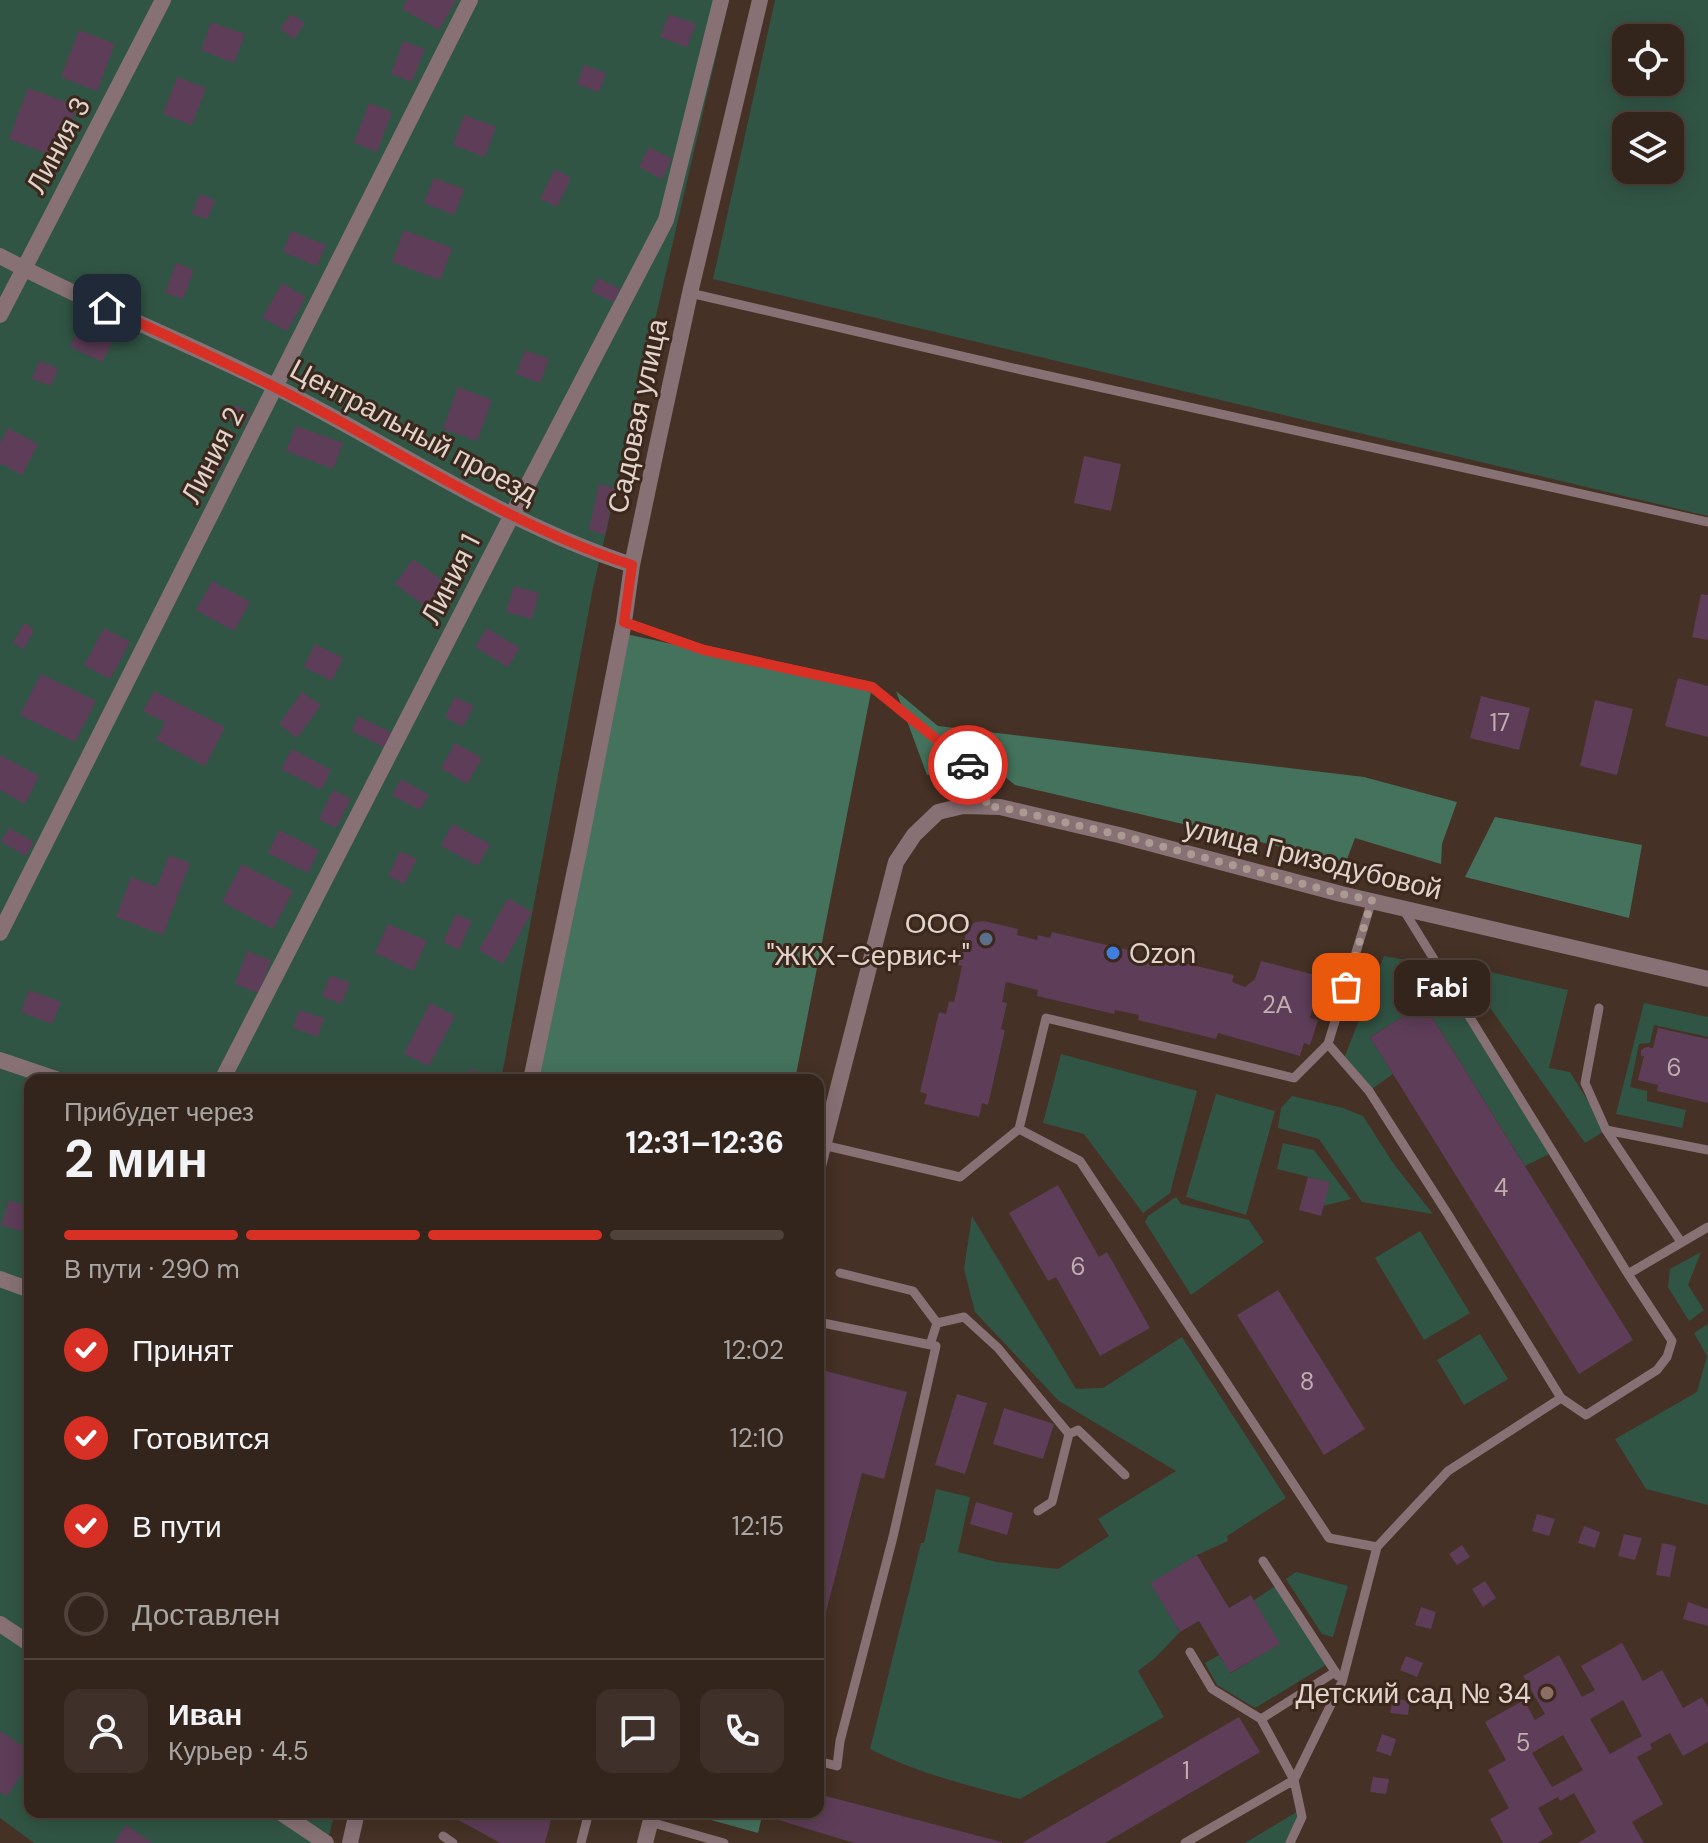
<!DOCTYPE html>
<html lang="ru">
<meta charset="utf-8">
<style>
body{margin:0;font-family:"DM Sans",sans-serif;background:#3f3129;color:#f1f3f6;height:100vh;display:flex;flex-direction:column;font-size:30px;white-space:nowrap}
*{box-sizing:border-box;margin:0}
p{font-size:26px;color:#a9a5a3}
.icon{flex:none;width:44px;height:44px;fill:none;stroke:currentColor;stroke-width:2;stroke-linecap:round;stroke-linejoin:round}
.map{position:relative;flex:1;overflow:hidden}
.panel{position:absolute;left:24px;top:1074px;width:800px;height:744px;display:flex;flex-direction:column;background:#34251c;border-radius:16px;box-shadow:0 4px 20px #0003,0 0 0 2px #4e423b}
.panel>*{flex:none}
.tools{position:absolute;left:1612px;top:24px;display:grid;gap:16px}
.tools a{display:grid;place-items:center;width:72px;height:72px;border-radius:16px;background:#34251c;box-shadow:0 4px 20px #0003,0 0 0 2px #4e423b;font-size:40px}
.pin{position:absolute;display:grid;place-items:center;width:68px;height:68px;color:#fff;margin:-34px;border-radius:16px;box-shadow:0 4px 12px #0006}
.courier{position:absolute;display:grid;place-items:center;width:80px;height:80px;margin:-40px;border:6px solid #d93025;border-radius:50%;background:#fff;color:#222;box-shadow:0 2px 10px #0007}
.bubble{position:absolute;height:56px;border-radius:16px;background:#34251c;box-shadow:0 4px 20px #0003,0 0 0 2px #4e423b;font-size:26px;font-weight:700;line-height:56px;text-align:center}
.head em{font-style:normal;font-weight:700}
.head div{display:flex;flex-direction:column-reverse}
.head{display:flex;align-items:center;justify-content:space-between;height:136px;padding:0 40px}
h1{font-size:52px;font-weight:700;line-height:60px}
.bar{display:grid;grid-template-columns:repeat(4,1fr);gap:12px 8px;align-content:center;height:96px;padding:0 40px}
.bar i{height:10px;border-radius:6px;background:#4e423b}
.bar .current{background:#d93025}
.bar p{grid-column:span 4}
.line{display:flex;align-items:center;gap:20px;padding:0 40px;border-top:2px solid #4e423b}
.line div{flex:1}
.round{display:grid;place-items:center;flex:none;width:84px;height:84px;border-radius:16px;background:#3f3129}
ol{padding:0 40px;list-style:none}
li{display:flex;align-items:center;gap:24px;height:88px}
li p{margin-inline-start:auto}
li .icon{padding:8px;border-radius:50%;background:#d93025;color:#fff;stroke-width:4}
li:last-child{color:#a9a5a3}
li i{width:44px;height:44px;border:4px solid #4e423b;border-radius:50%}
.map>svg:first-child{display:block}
.green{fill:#315545;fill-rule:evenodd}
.forest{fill:#44725d}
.building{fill:#5e3d58;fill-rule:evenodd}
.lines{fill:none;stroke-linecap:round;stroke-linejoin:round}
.lane{stroke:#877175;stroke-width:9}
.street{stroke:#877175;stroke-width:16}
.done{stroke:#aa9a91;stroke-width:8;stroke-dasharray:0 14.4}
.route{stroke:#d93025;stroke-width:10}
.service-dot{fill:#5c6f8a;stroke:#3b271b;stroke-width:3}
.shop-dot{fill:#3f7fe0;stroke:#3b271b;stroke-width:3}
.education-dot{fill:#8d6e63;stroke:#3b271b;stroke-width:3}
.labels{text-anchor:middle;stroke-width:6;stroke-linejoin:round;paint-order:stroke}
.number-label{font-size:24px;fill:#c0aeae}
.street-label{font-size:28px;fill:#e0d3cb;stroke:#3b271b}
.poi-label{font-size:28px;fill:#e0d3cb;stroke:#3b271b;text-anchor:end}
</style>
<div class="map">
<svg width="1708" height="1843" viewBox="0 0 1708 1843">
<rect width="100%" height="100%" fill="#453125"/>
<!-- green -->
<path class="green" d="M0 0H729L593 588 501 1080H30V1812H335L327 1843H34L0 1818Z
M775 0H1708V516L713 279ZM1626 38H1670V82H1626ZM1626 126H1670V170H1626Z
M1384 956 1439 966 1553 1152 1525 1166 1424 1004 1370 1037 1393 1074 1369 1091 1343 1061Z
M1460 965 1568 990 1549 1068 1570 1072 1606 1130 1585 1143Z
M1644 1003 1708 1017V1037L1654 1025 1650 1043 1639 1044 1630 1087 1647 1091V1101L1686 1110 1682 1128 1616 1114Z
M1061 1054 1197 1091 1170 1193 1143 1213 1084 1134 1043 1123Z
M1216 1094 1275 1111 1246 1215 1186 1197Z
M1292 1096 1343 1108 1363 1116 1393 1163 1433 1214 1362 1202 1319 1139 1278 1128 1281 1108Z
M1283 1143 1314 1150 1351 1199 1323 1206 1329 1182 1277 1169Z
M1176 1197 1181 1204 1249 1220 1264 1242 1191 1295 1145 1222 1148 1216Z
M972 1216 1076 1389 1103 1388 1182 1337 1286 1498 1227 1536 1228 1541 1197 1555 1151 1583 1180 1632 1155 1658 1138 1671 1164 1717 1020 1799C969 1786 917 1773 870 1749L921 1543H924L936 1489 970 1497 958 1552 996 1562 1058 1569 1109 1536 1098 1519 1176 1471 1059 1401 975 1312 964 1269Z
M1420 1231 1470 1313 1424 1340 1375 1258Z
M1701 1252 1688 1285 1704 1310 1689 1321 1668 1287 1670 1269Z
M1708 1324V1505L1646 1489 1615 1439 1697 1392 1707 1356 1694 1333Z
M1480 1334 1508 1379 1464 1405 1437 1360Z
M1296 1572 1348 1586 1333 1637 1322 1634 1286 1579Z
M1277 1585 1329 1663 1255 1708 1217 1685 1205 1663 1219 1655 1231 1673 1279 1644 1254 1600Z
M1300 1810 1290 1843H1245Z"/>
<!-- forest -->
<path class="forest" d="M621 633 872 687 795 1080H531Z
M896 691 938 726 1364 777 1457 802 1442 844 1441 864 1355 838 1346 862 1015 785 988 763 927 775Z
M1495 817 1642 845 1629 918 1465 877Z
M713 1812H763L758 1833 711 1820Z"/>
<!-- building -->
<path class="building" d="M407 0H456L439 30 402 9Z
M291 14 305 23 294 39 280 29Z
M669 14 696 24 687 47 660 37Z
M211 22 245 34 234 63 201 50Z
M79 30 115 44 97 91 61 77Z
M403 41 425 49 412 82 391 74Z
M584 65 606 73 599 92 577 84Z
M177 77 206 88 192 125 163 114Z
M28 88 77 106 58 158 9 139Z
M369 103 392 112 377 152 354 143Z
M464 115 496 127 485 157 453 145Z
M649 147 672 159 662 179 639 167Z
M555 169 571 178 557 207 540 199Z
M434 178 464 189 454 215 424 203Z
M200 194 215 200 208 219 192 214Z
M404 230 452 248 440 280 392 262Z
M291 231 326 245 317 266 283 252Z
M176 263 194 270 183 299 165 293Z
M598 278 620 289 613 302 591 291Z
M282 283 306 297 287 331 262 318Z
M82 321 115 337 102 362 70 347Z
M525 350 549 359 540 383 516 374Z
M39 361 58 368 51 386 32 379Z
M458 387 492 400 477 441 443 429Z
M236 405 250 414 243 426 228 416Z
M296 426 343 443 333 469 286 451Z
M8 428 38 444 22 475 0 463V443Z
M214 456 224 463 206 488 196 481Z
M1084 456 1121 464 1111 511 1074 503Z
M599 484 615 488 605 535 589 530Z
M413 559 444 582 426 607 395 584Z
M212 581 250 602 234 631 196 610Z
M514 586 539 593 532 619 506 612Z
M1701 594 1708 595V640L1692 637Z
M24 623 34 629 24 649 13 643Z
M104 628 130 642 110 679 84 665Z
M487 628 520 648 508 667 475 647Z
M315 644 343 658 332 681 304 667Z
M41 674 96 701 75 742 20 715Z
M1678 678 1708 686V737L1665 726Z
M154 691 225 727 205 766 156 740 165 722 143 711Z
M302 692 321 705 297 738 279 724Z
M1481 696 1530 708 1519 750 1470 738Z
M455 697 474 706 463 727 445 717Z
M1595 700 1633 709 1617 775 1580 766Z
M358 716 392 733 384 747 352 731Z
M455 743 482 758 467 784 441 768Z
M292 749 331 770 321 790 281 769Z
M0 755 39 776 25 804 0 790Z
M401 779 429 795 420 810 392 795Z
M333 790 351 799 336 828 319 819Z
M452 824 490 844 478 866 441 846Z
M9 828 34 842 26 856 1 842Z
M279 830 319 850 308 873 268 853Z
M400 851 417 859 404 884 388 876Z
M169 855 190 863 163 935 116 917 131 877 157 887Z
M242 864 293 891 273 929 222 902Z
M508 898 532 912 503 964 479 950Z
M456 914 472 921 459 950 443 942Z
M984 921 1018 929 1017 935 1037 940 1038 935 1050 938 1052 932 1132 951 1131 958 1152 963 1154 956 1234 975 1232 982 1245 987 1255 979 1261 961 1319 976V983L1310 1018 1318 1020 1310 1045 1304 1043 1300 1056 1218 1033 1216 1039 1138 1020 1139 1015 1115 1010 1114 1014 1037 996 1038 990 1006 982 1002 1002 1007 1003 1001 1029 1005 1030 988 1105 982 1103 979 1117 924 1104 927 1094 920 1092 939 1012 946 1014 949 1001 954 1002 962 966 958 965 967 930 975 922Z
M388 924 427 941 413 971 375 953Z
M247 951 271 960 259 993 235 984Z
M330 975 350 983 341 1004 322 996Z
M29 990 61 1002 52 1024 21 1012Z
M430 1003 455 1016 429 1066 404 1054Z
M1424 1004 1633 1340 1579 1374 1370 1037Z
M299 1010 324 1018 318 1037 293 1028Z
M1658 1028 1708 1039V1103L1657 1091 1658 1085 1638 1080 1644 1056H1641V1050L1646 1047 1653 1048Z
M471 1069 494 1077 493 1080H467Z
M1308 1177 1330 1182 1321 1216 1299 1210Z
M1058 1185 1099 1257 1107 1252 1150 1328 1100 1356 1056 1277 1048 1281 1009 1213Z
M9 1200 30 1207V1234L1 1225Z
M1278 1290 1365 1429 1324 1455 1237 1315Z
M818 1369 907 1392 884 1479 862 1473 819 1639 818 1487 824 1463 818 1462Z
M957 1394 987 1403 965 1474 935 1465Z
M1004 1408 1054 1424 1043 1459 993 1444Z
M976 1502 1013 1513 1007 1535 970 1524Z
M1537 1514 1555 1519 1549 1536 1532 1531Z
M1584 1526 1600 1532 1595 1548 1578 1543Z
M1624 1534 1642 1538 1635 1560 1618 1556Z
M1662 1543 1676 1546 1670 1577 1656 1575Z
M1462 1545 1470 1557 1457 1565 1449 1554Z
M1197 1555 1229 1608 1251 1595 1280 1644 1230 1673 1199 1621 1180 1632 1150 1583Z
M1485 1581 1496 1598 1483 1607 1472 1589Z
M1688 1602 1708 1609V1626L1683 1619Z
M1421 1607 1436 1612 1431 1629 1415 1625Z
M1622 1643 1643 1681 1662 1670 1683 1708 1702 1697 1708 1707V1742L1683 1756 1670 1733 1650 1744 1652 1749 1637 1757 1663 1804 1632 1822 1644 1843H1578L1596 1832 1574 1793 1560 1801 1558 1797 1538 1808 1553 1834 1538 1843H1503L1490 1819 1509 1808 1488 1770 1506 1760 1485 1722 1524 1700 1535 1720 1545 1714 1523 1676 1559 1655 1582 1697 1595 1690 1581 1666ZM1623 1700 1642 1736 1610 1754 1590 1719ZM1563 1735 1583 1770 1552 1787 1532 1753Z
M1406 1656 1423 1663 1417 1677 1400 1670Z
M1393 1698 1410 1701 1408 1715 1390 1713Z
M1239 1717 1260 1752 1105 1843H1022Z
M0 1731 30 1751V1762L7 1796 0 1792Z
M1382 1734 1396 1739 1391 1756 1376 1751Z
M1373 1777 1389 1779 1386 1794 1370 1792Z
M818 1794 1002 1842V1843H854L772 1818 774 1812H818Z
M444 1812H553L545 1843H500Z
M126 1825 152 1843H114Z"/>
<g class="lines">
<!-- lane -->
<path class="lane" d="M690 293 1022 370 1708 522
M624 622 704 650 872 687 974 769 987 787 986 807
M1372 900 1328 1044 1369 1091 1449 1216 1561 1398 1586 1415 1657 1370 1667 1357 1672 1341 1628 1274 1403 909
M1599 1008 1585 1083 1606 1130 1681 1242
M1019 1129 1080 1161 1329 1538 1377 1547
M1606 1130 1708 1150
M823 1145 960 1177 1019 1129 1046 1018 1294 1078 1328 1044
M840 1273 913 1291 937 1323
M1628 1274 1708 1227
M818 1322 936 1346 893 1537 840 1741 837 1766 818 1761
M930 1345 937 1323 964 1317 998 1348 1069 1434 1052 1502 1038 1511
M1069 1434 1078 1430 1125 1475
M1263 1561 1338 1676
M1190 1652 1212 1689 1261 1719
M1294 1780 1342 1682 1377 1547 1448 1471 1561 1398
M1294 1780 1261 1719 1335 1672
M650 1822 724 1843
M443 1836 453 1843
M581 1843 589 1812
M1185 1843 1294 1780 1302 1817 1290 1843"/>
<!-- street -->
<path class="street" d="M0 256C89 304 184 341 274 386 393 446 505 524 632 565
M0 315 163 0
M0 933 470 0
M0 1060 59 1080
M222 1080 512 515 666 220 721 0
M531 1080 580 846 624 622 632 565 657 446 690 293 760 0
M818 1166 896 862 914 835 938 812 963 806 1000 807 1119 835 1341 894 1708 979
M0 1279 30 1290
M0 1624 30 1644
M280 1812 326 1843
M350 1843 357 1812
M645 1843 653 1812"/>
</g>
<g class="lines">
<!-- done -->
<path class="done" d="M968 765C985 778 987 787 986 807H1000L1119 835 1341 894 1372 900 1346 987"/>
<!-- route -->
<path class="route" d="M107 308C183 343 258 377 332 417 427 469 528 532 632 565L624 622 704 650 872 687 968 765"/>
</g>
<!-- markers -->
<circle class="service-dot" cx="986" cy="939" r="8"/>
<circle class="shop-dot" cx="1113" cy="953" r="8"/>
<circle class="education-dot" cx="1547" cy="1693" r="8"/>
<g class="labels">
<!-- number labels -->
<g class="number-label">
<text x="1500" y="731">17</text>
<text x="1277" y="1013">2А</text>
<text x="1674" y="1076">6</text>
<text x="1501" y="1196">4</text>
<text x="1078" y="1275">6</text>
<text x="1307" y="1390">8</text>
<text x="1523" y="1751">5</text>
<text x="1186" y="1779">1</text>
</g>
<!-- street labels -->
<g class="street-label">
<text transform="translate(58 145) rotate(-62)" y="10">Линия 3</text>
<text transform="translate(637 416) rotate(-78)" y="10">Садовая улица</text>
<text transform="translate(414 431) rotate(28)" y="10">Центральный проезд</text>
<text transform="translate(212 455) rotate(-63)" y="10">Линия 2</text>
<text transform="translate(450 579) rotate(-63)" y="10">Линия 1</text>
<text transform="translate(1313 858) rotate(14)" y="10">улица Гризодубовой</text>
</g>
<!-- poi labels -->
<g class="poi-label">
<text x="970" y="933">ООО<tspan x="970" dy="32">"ЖКХ-Сервис+"</tspan></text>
<text x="1129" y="963" text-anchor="start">Ozon</text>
<text x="1531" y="1703">Детский сад № 34</text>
</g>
</g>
</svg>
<div class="tools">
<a><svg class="icon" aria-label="locate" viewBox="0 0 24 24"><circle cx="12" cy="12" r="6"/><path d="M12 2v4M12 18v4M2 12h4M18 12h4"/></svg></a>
<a><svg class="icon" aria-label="layers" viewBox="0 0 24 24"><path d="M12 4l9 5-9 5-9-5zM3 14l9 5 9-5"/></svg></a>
</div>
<div class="pin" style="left:1346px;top:987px;background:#ea580c"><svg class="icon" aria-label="bag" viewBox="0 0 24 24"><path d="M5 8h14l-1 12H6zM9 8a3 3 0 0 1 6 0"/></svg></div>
<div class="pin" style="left:107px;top:308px;background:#1f2937"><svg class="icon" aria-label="home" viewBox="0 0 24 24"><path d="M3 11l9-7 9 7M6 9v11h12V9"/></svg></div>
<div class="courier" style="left:968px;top:765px"><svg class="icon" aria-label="car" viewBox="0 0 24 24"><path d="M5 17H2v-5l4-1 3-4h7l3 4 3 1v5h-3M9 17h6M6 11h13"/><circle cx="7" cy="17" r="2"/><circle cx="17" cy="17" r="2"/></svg></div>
<div class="bubble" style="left:1394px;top:960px;width:96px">Fabi</div>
<section class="panel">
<div class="head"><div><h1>2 мин</h1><p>Прибудет через</p></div><em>12:31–12:36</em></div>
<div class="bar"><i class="current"></i><i class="current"></i><i class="current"></i><i></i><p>В пути · 290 m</p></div>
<ol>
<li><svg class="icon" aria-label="check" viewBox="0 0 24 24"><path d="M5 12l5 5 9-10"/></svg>Принят<p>12:02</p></li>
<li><svg class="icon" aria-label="check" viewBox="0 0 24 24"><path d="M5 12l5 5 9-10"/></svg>Готовится<p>12:10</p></li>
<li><svg class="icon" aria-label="check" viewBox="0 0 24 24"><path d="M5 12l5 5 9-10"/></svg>В пути<p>12:15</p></li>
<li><i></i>Доставлен</li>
</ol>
<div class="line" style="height:144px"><a class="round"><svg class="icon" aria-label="person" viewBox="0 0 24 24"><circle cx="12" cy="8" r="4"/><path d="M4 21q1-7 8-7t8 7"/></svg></a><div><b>Иван</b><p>Курьер · 4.5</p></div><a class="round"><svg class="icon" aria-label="chat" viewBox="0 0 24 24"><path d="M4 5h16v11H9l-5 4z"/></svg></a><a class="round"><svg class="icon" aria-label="phone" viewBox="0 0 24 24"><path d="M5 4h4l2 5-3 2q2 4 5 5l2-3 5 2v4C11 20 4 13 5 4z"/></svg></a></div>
</section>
</div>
